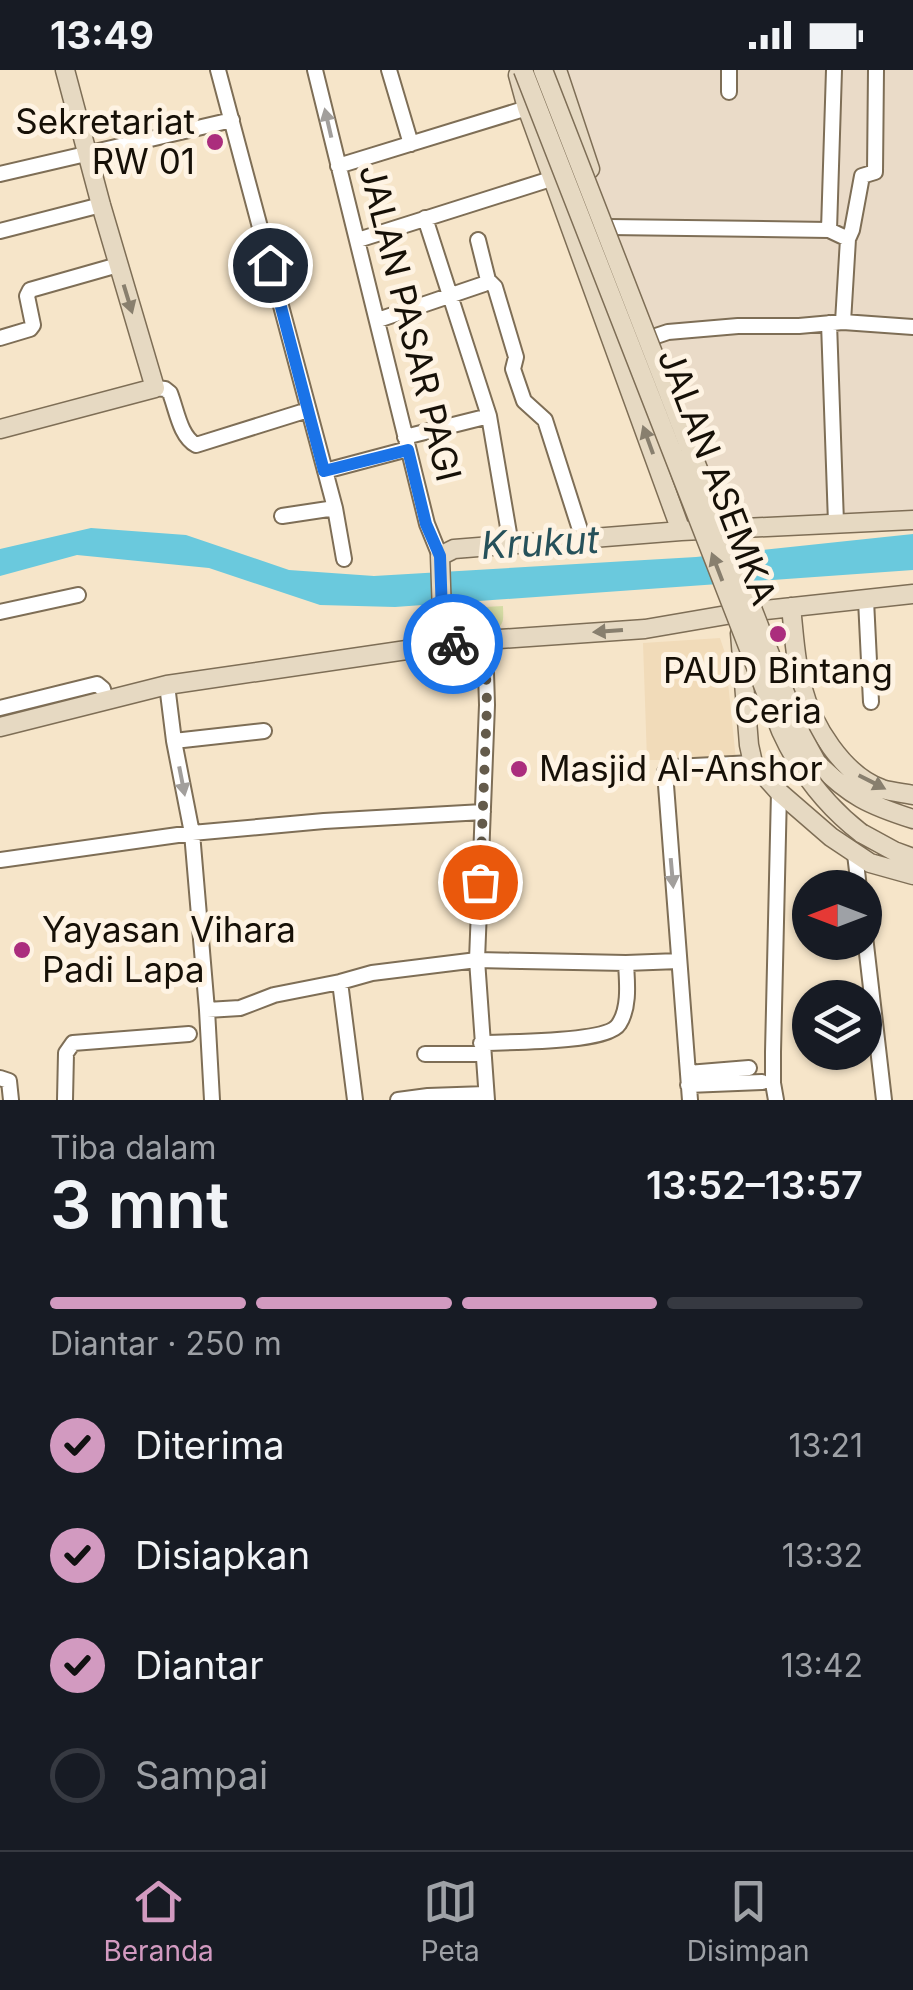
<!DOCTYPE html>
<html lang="id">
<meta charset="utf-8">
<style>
body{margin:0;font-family:Inter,sans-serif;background:#242831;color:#f1f3f6;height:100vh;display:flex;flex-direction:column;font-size:38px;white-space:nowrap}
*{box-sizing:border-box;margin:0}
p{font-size:32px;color:#9ea1a6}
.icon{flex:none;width:55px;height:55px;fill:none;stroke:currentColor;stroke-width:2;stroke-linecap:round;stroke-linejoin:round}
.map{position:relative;height:1030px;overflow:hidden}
.drawer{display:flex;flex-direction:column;background:#171b24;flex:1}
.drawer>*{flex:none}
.needle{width:65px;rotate:270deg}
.buttons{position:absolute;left:792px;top:800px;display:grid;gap:20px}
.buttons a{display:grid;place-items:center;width:90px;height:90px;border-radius:50%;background:#171b24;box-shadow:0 2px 8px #0004;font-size:50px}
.pin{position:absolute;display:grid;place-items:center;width:85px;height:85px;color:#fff;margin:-42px;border:5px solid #fff;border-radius:50%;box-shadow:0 2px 10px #0007}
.courier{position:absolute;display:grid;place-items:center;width:100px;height:100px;margin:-50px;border:8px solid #1a73e8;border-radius:50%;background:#fff;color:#222;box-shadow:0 2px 12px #0007}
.head em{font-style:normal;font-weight:600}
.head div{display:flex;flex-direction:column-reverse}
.head{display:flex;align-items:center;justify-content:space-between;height:170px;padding:0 50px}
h1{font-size:65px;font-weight:600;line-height:75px}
.bar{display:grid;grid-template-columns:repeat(4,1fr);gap:15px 10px;align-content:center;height:120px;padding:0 50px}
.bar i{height:12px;border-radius:8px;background:#363941}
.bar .selected{background:#d29ac0}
.bar p{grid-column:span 4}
ol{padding:0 50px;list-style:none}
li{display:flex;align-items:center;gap:30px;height:110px}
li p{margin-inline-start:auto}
li .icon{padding:10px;border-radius:50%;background:#d29ac0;color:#111;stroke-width:4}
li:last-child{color:#9ea1a6}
li i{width:55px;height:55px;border:5px solid #363941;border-radius:50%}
.status{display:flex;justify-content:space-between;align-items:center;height:70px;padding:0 50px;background:#171b24;direction:ltr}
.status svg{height:28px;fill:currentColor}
.tabs{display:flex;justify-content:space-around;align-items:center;height:140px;border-top:2px solid #363941;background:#171b24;font-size:28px;color:#9ea1a6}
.tabs a{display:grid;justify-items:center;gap:5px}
.tabs .selected{color:#d29ac0}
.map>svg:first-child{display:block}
.commercial{fill:#eadbc8}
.built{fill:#f1dbb9}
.green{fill:#d6dda5}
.water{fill:#6ac9dd}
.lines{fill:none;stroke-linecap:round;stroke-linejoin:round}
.street-casing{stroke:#7e6e56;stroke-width:18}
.secondary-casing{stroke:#7e6e56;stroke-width:21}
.street{stroke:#fff;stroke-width:14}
.secondary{stroke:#e6d9c2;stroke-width:18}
.secondary-bridge-casing{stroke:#7e6e56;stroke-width:21;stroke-linecap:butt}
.secondary-bridge{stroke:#e6d9c2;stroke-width:18}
.oneway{fill:#a29f9c}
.oneway2{fill:#887f6e}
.done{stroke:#645b4b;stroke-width:10;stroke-dasharray:0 18}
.route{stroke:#1a73e8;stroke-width:12}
.poi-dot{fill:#ab2d7d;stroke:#fef3e3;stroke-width:4}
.labels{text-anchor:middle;stroke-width:10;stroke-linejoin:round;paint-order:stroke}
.poi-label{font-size:35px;fill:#161007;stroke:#fef3e3;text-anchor:start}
.street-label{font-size:35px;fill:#161007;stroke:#fef3e3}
.water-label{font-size:38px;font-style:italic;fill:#26515a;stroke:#fef3e3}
</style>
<div class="status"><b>13:49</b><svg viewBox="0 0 49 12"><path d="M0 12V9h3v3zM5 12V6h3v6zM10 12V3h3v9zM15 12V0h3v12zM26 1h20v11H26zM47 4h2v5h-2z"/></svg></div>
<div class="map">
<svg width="913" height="1030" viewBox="0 0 913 1030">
<rect width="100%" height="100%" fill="#f6e5c9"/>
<!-- commercial -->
<path class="commercial" d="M518 0H913V442L682 454Z"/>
<!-- built -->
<path class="built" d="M720 568 725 583 736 690H647L643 573Z"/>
<!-- green -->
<path class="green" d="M503 536C503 540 504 550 502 553 494 569 458 563 447 553L448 539Z"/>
<!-- water -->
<path class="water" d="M91 458 186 465 289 500 374 506 696 487 913 464V500L395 537 320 535 209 498 77 485 0 506V479Z"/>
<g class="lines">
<!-- street casing -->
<g class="street-casing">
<path id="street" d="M218 0 335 438 344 489
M315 0 427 454 440 486
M389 0 411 74
M729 0V22
M338 96 527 38
M0 104 232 50
M425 148 489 346 511 475
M609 157 829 160 848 169
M829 160 834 0
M0 161 101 135
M358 170 554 108
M488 210 495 217 516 287 513 299 524 331 545 350 583 469
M378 250 484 214 488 210 478 170
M843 252 848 169 852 160 862 106 875 102 876 0
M829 253 836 453
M653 267 668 262 738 256H799L843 252 913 257
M0 268 30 259 33 255 27 226 30 220 118 195
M155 318 165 319 170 323C177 341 180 366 196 375L308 340
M405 367 489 346
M325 401 408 379
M282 446 335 438
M866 530 871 632
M0 542 78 525
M485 570 487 635 477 890 487 1030
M167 615 174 671 192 763 207 940 212 1030
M0 638 97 614 103 619 106 630
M174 671 264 661
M855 784 859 818
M0 790 192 763 324 751 483 742
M865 866 884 1030
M340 912 355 1030
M207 940 240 938 274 925 340 912 372 903 477 890 626 893 679 891
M481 973C505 972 608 973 619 954 630 937 627 912 626 893
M425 984H482
M688 1003 749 998
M0 1008 9 1011 11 1030
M688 1015 762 1012
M65 1030 66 983 73 973 189 964
M398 1030 428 1026 486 1024
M690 1030 665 702 674 697 753 693
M776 1030 773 1013V982L779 722"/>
</g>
<!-- secondary casing -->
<g class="secondary-casing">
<path id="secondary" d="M557 0 590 99
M518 5 527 38 681 461
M0 359 155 318 101 135 65 0
M791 537C794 563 795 591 802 616 812 655 843 705 882 719 892 722 903 723 913 725
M740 563 749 675 753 693 779 722 831 767 870 793 913 805
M427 577 437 560 442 544 440 486 454 479 681 461 913 450
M0 657 167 615 427 577 485 570 645 559 738 543 913 524
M817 693C850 726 869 735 913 749
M861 763 894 781 913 788"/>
</g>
<!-- street -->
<use href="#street" class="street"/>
<!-- secondary -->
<use href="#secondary" class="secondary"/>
<!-- secondary-bridge casing -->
<g class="secondary-bridge-casing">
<path id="secondary-bridge" d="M523 0 781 661C800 703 825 735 861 763
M543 0 801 664 817 693"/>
</g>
<!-- secondary-bridge -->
<use href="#secondary-bridge" class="secondary-bridge"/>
</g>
<!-- one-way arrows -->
<defs><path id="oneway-solid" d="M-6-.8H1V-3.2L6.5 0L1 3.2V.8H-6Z" transform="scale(2.5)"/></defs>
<g class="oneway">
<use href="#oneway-solid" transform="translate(328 53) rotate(-103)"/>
<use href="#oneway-solid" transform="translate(182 711) rotate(79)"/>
<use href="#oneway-solid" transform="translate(672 803) rotate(85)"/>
</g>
<g class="oneway2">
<use href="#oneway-solid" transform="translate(128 229) rotate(73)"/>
<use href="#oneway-solid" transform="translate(648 370) rotate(-110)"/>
<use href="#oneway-solid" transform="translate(717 497) rotate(-111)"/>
<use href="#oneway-solid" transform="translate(608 561) rotate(176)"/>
<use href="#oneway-solid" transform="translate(872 712) rotate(27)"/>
</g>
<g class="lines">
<!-- done -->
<path class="done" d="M453 574 485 570 487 635 480 812"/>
<!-- route -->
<path class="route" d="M270 195 324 401 408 380 426 454 440 486 442 544 438 560 426 577 453 574"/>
</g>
<!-- markers -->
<g class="poi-dot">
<circle cx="215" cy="72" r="10"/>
<circle cx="778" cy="564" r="10"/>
<circle cx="519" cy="699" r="10"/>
<circle cx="22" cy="880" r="10"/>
</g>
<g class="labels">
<!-- poi labels -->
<g class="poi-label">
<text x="195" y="64" text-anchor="end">Sekretariat<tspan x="195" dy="40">RW 01</tspan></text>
<text x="778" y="613" text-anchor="middle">PAUD Bintang<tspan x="778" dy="40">Ceria</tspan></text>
<text x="539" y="711">Masjid Al-Anshor</text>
<text x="42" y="872">Yayasan Vihara<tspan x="42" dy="40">Padi Lapa</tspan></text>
</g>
<!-- street labels -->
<g class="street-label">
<text transform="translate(410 253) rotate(76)" y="12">JALAN PASAR PAGI</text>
<text transform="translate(717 407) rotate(69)" y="12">JALAN ASEMKA</text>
</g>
<!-- water labels -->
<g class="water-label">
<text transform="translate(540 473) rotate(-3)" y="13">Krukut</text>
</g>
</g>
</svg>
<div class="buttons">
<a><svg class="needle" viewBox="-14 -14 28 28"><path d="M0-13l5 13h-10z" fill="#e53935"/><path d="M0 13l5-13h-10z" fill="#9ea1a6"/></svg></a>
<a><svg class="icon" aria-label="layers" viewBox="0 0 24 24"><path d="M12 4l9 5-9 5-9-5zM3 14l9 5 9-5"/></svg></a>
</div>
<div class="pin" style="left:480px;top:812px;background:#ea580c"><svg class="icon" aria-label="bag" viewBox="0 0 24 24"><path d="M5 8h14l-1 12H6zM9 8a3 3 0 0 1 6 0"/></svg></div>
<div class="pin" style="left:270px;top:195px;background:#1f2937"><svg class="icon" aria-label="home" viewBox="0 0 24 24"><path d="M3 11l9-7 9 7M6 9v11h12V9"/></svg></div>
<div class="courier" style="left:453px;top:574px"><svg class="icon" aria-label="bike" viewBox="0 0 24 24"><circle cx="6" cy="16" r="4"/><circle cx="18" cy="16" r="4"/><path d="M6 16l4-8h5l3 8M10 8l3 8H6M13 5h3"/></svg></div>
</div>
<section class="drawer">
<div class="head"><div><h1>3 mnt</h1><p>Tiba dalam</p></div><em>13:52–13:57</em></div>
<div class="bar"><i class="selected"></i><i class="selected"></i><i class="selected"></i><i></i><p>Diantar · 250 m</p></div>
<ol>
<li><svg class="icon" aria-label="check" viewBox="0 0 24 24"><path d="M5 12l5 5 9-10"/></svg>Diterima<p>13:21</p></li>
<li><svg class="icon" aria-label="check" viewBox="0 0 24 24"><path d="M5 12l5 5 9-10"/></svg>Disiapkan<p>13:32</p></li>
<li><svg class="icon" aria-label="check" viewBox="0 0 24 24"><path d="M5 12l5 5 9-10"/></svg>Diantar<p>13:42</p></li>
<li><i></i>Sampai</li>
</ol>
</section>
<nav class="tabs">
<a class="selected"><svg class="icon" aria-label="home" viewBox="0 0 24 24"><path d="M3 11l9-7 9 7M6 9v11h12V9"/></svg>Beranda</a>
<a><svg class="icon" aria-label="map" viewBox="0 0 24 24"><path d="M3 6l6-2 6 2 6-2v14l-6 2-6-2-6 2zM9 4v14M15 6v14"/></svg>Peta</a>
<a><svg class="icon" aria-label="saved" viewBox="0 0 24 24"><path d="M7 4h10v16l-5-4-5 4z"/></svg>Disimpan</a>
</nav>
